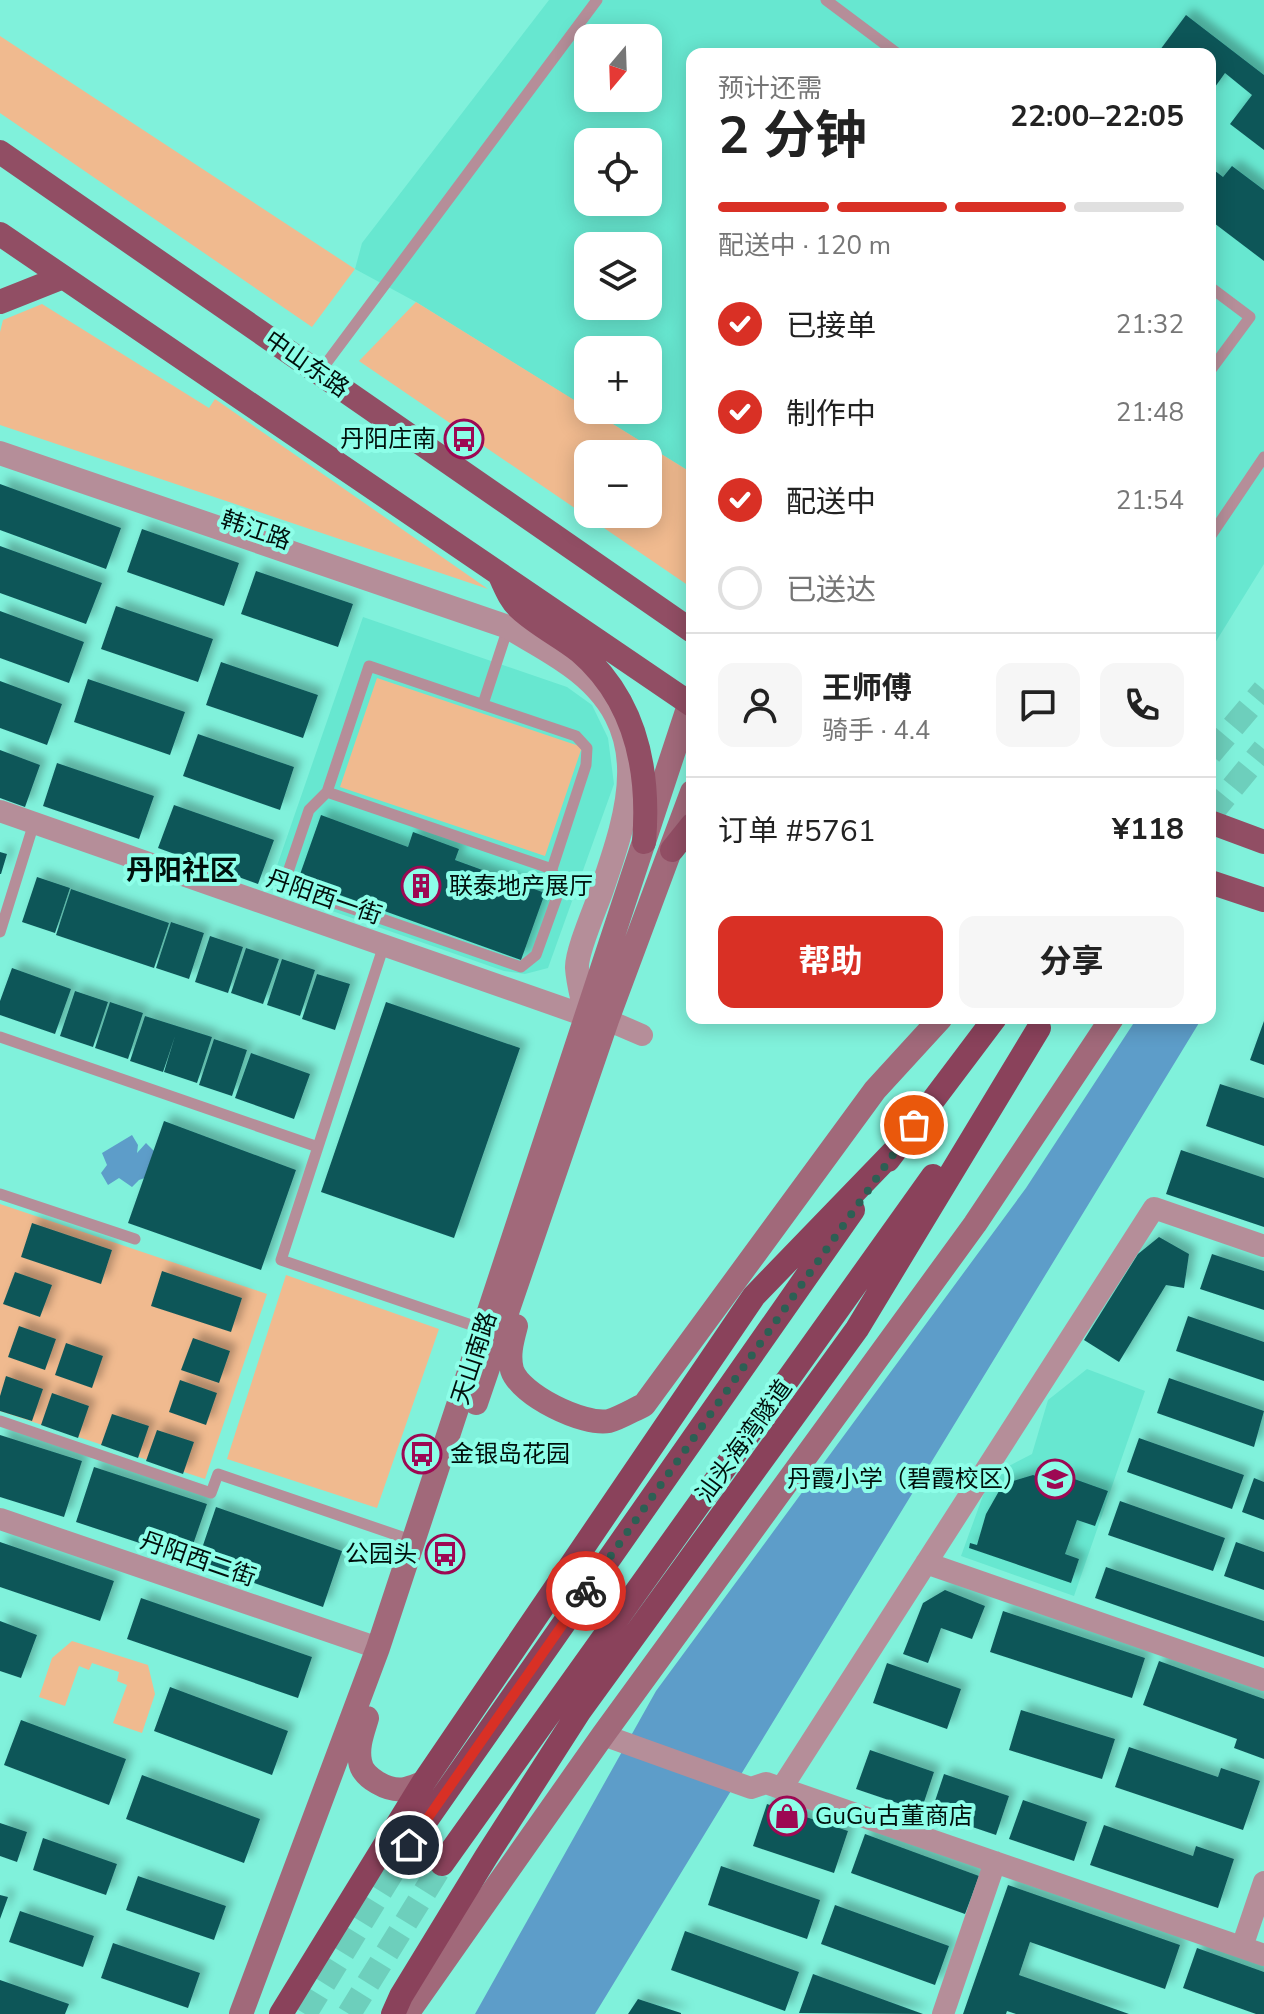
<!DOCTYPE html>
<html lang="zh">
<meta charset="utf-8">
<style>
body{margin:0;font-family:"Nunito Sans","Noto Sans SC",sans-serif;background:#f6f6f6;color:#222;height:100vh;display:flex;flex-direction:column;font-size:30px;white-space:nowrap}
*{box-sizing:border-box;margin:0}
p{font-size:26px;color:#767676}
.icon{flex:none;width:44px;height:44px;fill:none;stroke:currentColor;stroke-width:2;stroke-linecap:round;stroke-linejoin:round}
.map{position:relative;flex:1;overflow:hidden}
.panel{position:absolute;left:686px;top:48px;width:530px;height:976px;display:flex;flex-direction:column;background:#fff;border-radius:16px;box-shadow:0 4px 20px #0003}
.panel>*{flex:none}
.needle{width:52px;rotate:199deg}
.buttons{position:absolute;left:574px;top:24px;display:grid;gap:16px}
.buttons a{display:grid;place-items:center;width:88px;height:88px;border-radius:16px;background:#fff;box-shadow:0 4px 20px #0003;font-size:40px}
.pin{position:absolute;display:grid;place-items:center;width:68px;height:68px;color:#fff;margin:-34px;border:4px solid #fff;border-radius:50%;box-shadow:0 2px 8px #0007}
.courier{position:absolute;display:grid;place-items:center;width:80px;height:80px;margin:-40px;border:6px solid #d93025;border-radius:50%;background:#fff;color:#222;box-shadow:0 2px 10px #0007}
.head em{font-style:normal;font-weight:700}
.head div{display:flex;flex-direction:column-reverse}
.head{display:flex;align-items:center;justify-content:space-between;height:136px;padding:0 32px}
h1{font-size:52px;font-weight:700;line-height:60px}
.bar{display:grid;grid-template-columns:repeat(4,1fr);gap:12px 8px;align-content:center;height:96px;padding:0 32px}
.bar i{height:10px;border-radius:6px;background:#e0e0e0}
.bar .active{background:#d93025}
.bar p{grid-column:span 4}
.line{display:flex;align-items:center;gap:20px;padding:0 32px;border-top:2px solid #e0e0e0}
.line div{flex:1}
.round{display:grid;place-items:center;flex:none;width:84px;height:84px;border-radius:16px;background:#f6f6f6}
ol{padding:0 32px;list-style:none}
li{display:flex;align-items:center;gap:24px;height:88px}
li p{margin-inline-start:auto}
li .icon{padding:8px;border-radius:50%;background:#d93025;color:#fff;stroke-width:4}
li:last-child{color:#767676}
li i{width:44px;height:44px;border:4px solid #e0e0e0;border-radius:50%}
.action{display:flex;gap:16px;margin-top:auto;padding:16px 32px}
.action a{flex:1;height:92px;border-radius:16px;background:#d93025;color:#fff;font-size:32px;font-weight:700;line-height:92px;text-align:center}
.action a+a{background:#f6f6f6;color:#222}
.map>svg:first-child{display:block}
.built{fill:#67e7d0;fill-rule:evenodd}
.green{fill:#f0ba8f;fill-rule:evenodd}
.water{fill:#5d9dc9}
.building{fill:#0f5659;filter:url(#shadow)}
.lines{fill:none;stroke-linecap:round;stroke-linejoin:round}
.trunk-tunnel{stroke:#6dcfbc;stroke-width:24;stroke-dasharray:24 12;stroke-linecap:butt}
.service{stroke:#b58e99;stroke-width:11}
.minor{stroke:#b58e99;stroke-width:22}
.tertiary{stroke:#b58e99;stroke-width:24}
.secondary{stroke:#a1697a;stroke-width:24}
.primary{stroke:#914e64;stroke-width:24}
.trunk{stroke:#8a425b;stroke-width:24}
.done{stroke:#2d5f54;stroke-width:8;stroke-dasharray:0 14.4}
.route{stroke:#d93025;stroke-width:10}
.labels{text-anchor:middle;stroke-width:8;stroke-linejoin:round;paint-order:stroke}
.street-label{font-size:24px;fill:#00100c;stroke:#8dfee8}
.poi-label{font-size:24px;fill:#00100c;stroke:#8dfee8;text-anchor:end}
.quarter-label{font-size:28px;font-weight:bold;fill:#00100c;stroke:#8dfee8}
</style>
<div class="map">
<svg width="1264" height="2014" viewBox="0 0 1264 2014">
<defs>
<filter id="shadow"><feDropShadow dx="7" dy="-7" stdDeviation="4" flood-color="#0004"/></filter>
</defs>
<rect width="100%" height="100%" fill="#80f1db"/>
<!-- built -->
<path class="built" d="M549 0H1264V564L1210 651V54H692V473L590 410H648V350H588V409L416 302 355 269 362 243ZM588 38H648V98H588ZM588 142H648V202H588ZM588 246H648V306H588Z
M363 617 567 687 592 705 608 738 614 784 548 968 525 974 504 971 269 889Z
M1087 1369 1145 1391 1074 1596 961 1556 985 1490 1005 1468 1032 1454 1048 1400Z"/>
<!-- green -->
<path class="green" d="M0 36 355 269 312 327 0 113Z
M416 302 692 473V588L359 361ZM648 454V514H588V454Z
M42 304 209 408 215 399 488 589 0 425V332L3 320Z
M377 678 582 747 545 856 340 787Z
M0 1204 267 1294 205 1479 0 1411Z
M286 1275 439 1329 377 1508 227 1459Z
M72 1641 148 1665 155 1694 142 1733 113 1723 127 1685 117 1681 119 1672 92 1663 89 1670 79 1666 65 1706 39 1697 52 1658Z"/>
<!-- water -->
<path class="water" d="M1137 1018H1202L595 2014H475L656 1691 1026 1188Z
M132 1135 138 1145 137 1153 146 1143 161 1158 156 1174 139 1180 132 1187 119 1178 108 1185 101 1173 107 1165 102 1153Z"/>
<!-- building -->
<path class="building" d="M1186 15 1264 75V150L1230 124 1252 95 1225 73 1210 94V54H1157Z
M1232 166 1264 190V261L1210 220V167L1223 177Z
M0 484 121 528 106 569 0 530Z
M142 529 239 563 224 606 127 572Z
M0 546 102 583 86 624 0 593Z
M256 571 353 604 338 647 241 614Z
M116 606 213 639 198 682 101 649Z
M0 611 84 642 69 683 0 658Z
M221 662 318 695 303 738 206 705Z
M88 679 185 712 170 755 74 722Z
M0 681 62 704 47 745 0 728Z
M198 734 294 767 280 810 183 776Z
M0 750 40 765 25 807 0 798Z
M57 763 154 796 139 839 43 806Z
M174 805 274 840 258 884 158 848Z
M321 815 408 847 413 832 459 849 455 860 545 893 521 960 298 880Z
M0 852 7 854 1 874H0Z
M37 877 70 888 55 933 22 922Z
M71 889 169 923 154 968 56 935Z
M171 922 204 933 189 979 156 968Z
M210 936 243 947 228 993 195 982Z
M246 948 279 959 263 1004 231 993Z
M282 959 315 970 300 1016 267 1005Z
M12 968 71 989 55 1034 0 1015V1001Z
M317 974 350 984 335 1030 302 1019Z
M75 991 108 1002 93 1047 60 1036Z
M110 1002 143 1013 128 1059 95 1048Z
M386 1002 520 1048 454 1238 321 1192Z
M145 1016 212 1037 197 1083 164 1072 175 1036 163 1072 130 1061Z
M1264 1021V1065L1250 1060Z
M214 1039 247 1050 232 1096 199 1085Z
M251 1053 310 1074 294 1119 235 1098Z
M1220 1084 1264 1098V1146L1206 1126Z
M164 1121 296 1170 261 1270 128 1223Z
M1181 1150 1264 1178V1227L1166 1194Z
M32 1223 112 1250 101 1284 21 1257Z
M1159 1237 1189 1254 1184 1288 1166 1285 1119 1362 1084 1340 1138 1254Z
M1212 1254 1264 1271V1310L1200 1289Z
M162 1271 242 1298 231 1332 151 1306Z
M15 1272 52 1285 40 1317 3 1304Z
M1188 1316 1264 1342V1381L1176 1351Z
M19 1326 56 1339 45 1370 8 1357Z
M193 1338 230 1351 219 1383 181 1370Z
M66 1343 103 1356 92 1388 55 1375Z
M6 1376 43 1389 32 1421 0 1411V1396Z
M1169 1378 1264 1411 1254 1447 1157 1413Z
M180 1380 217 1393 206 1425 169 1412Z
M52 1393 89 1406 78 1438 41 1425Z
M112 1414 149 1426 138 1458 101 1445Z
M157 1430 194 1442 183 1474 146 1461Z
M0 1435 82 1461 64 1517 0 1497Z
M1139 1438 1244 1475 1232 1509 1127 1472Z
M94 1467 207 1504 188 1559 76 1522Z
M1033 1475 1063 1485 1066 1476 1108 1491 1095 1526 1077 1520 1065 1554 1079 1559 1071 1583 969 1548 970 1543 977 1545 986 1514 1003 1484Z
M1254 1478 1264 1482V1520L1242 1512Z
M1120 1501 1225 1538 1213 1571 1108 1535Z
M216 1507 342 1551 323 1607 197 1563Z
M0 1542 114 1581 100 1621 0 1587Z
M1236 1542 1264 1552V1590L1224 1576Z
M1106 1567 1264 1621V1657L1095 1598Z
M945 1590 985 1606 972 1639 941 1628 928 1663 903 1654 923 1603Z
M141 1598 312 1657 298 1698 127 1639Z
M1003 1611 1145 1658 1132 1698 990 1652Z
M0 1621 37 1635 21 1678 0 1671Z
M1159 1661 1264 1699V1759L1234 1748 1237 1739 1143 1705Z
M887 1663 961 1689 947 1729 873 1703Z
M170 1687 288 1731 272 1775 154 1731Z
M1021 1710 1115 1739 1102 1779 1009 1750Z
M21 1720 126 1759 109 1805 4 1765Z
M1129 1747 1218 1777 1221 1768 1260 1781 1243 1830 1115 1787Z
M870 1750 934 1772 921 1811 856 1789Z
M944 1774 1009 1796 996 1835 931 1813Z
M142 1775 260 1819 244 1863 126 1819Z
M1023 1800 1087 1822 1074 1861 1009 1839Z
M767 1804 848 1831 834 1873 753 1846Z
M0 1823 27 1832 17 1862 0 1856Z
M1104 1825 1193 1856 1196 1846 1234 1859 1218 1908 1090 1865Z
M865 1834 979 1876 965 1914 851 1873Z
M43 1838 117 1864 106 1895 33 1870Z
M721 1866 820 1900 807 1939 708 1905Z
M138 1876 226 1906 214 1940 126 1910Z
M1008 1885 1180 1945 1165 1989 1030 1942 1019 1975 1129 2014H1016L1007 2011 1006 2014H963Z
M0 1895 8 1897 0 1919Z
M835 1905 949 1946 935 1985 821 1944Z
M20 1911 94 1936 83 1967 9 1942Z
M685 1931 799 1972 785 2011 671 1970Z
M113 1943 200 1973 188 2008 101 1978Z
M1197 1948 1264 1972V2014H1256L1183 1988Z
M813 1974 923 2014 799 2013Z
M0 1980 69 2004 65 2014H0Z
M638 1999 681 2013V2014H628Z"/>
<g class="lines">
<!-- trunk-tunnel -->
<path class="trunk-tunnel" d="M1210 754 1264 690
M1210 815 1264 749
M305 2014 409 1845
M349 2014 442 1864"/>
<!-- service -->
<path class="service" d="M826 0 898 54
M1210 287 1250 317 1210 371
M319 373 597 0
M1210 537 1264 457
M369 666 576 736 587 748 586 765 552 869 558 894 536 955 521 967 295 889 288 872 309 810 327 792Z
M483 704 508 628
M327 792 552 869
M0 932 34 823
M384 945 281 1260 483 1329
M0 1037 318 1147
M0 1194 135 1239
M0 1421 211 1493 218 1474 414 1541"/>
<!-- minor -->
<path class="minor" d="M0 811 586 1016
M607 1020 642 1035
M0 1519 378 1648
M926 1563 1264 1680
M603 1735 751 1788 766 1783 1264 1955
M781 1789 1154 1208 1264 1246
M1242 1947 1264 1882
M943 2014 995 1862"/>
<!-- tertiary -->
<path class="tertiary" d="M0 453 508 627C529 640 551 651 571 666 657 728 630 808 601 892 595 909 576 953 577 968 578 984 583 1000 586 1016"/>
<!-- secondary -->
<path class="secondary" d="M516 1326C512 1341 508 1355 512 1370 520 1395 584 1426 609 1421 620 1418 633 1410 644 1405L875 1090 941 1018
M476 1403 607 1020 692 792
M367 1718C363 1732 357 1746 360 1761 362 1778 389 1792 405 1789 411 1788 417 1785 423 1783
M241 2014 378 1648 692 696
M407 2014 603 1735 975 1224 1112 1018"/>
<!-- primary -->
<path class="primary" d="M0 152 692 631
M0 234 692 705
M0 302 63 277
M500 576C505 586 510 600 519 608 537 625 560 636 579 651 636 700 650 770 644 842
M1210 822 1264 842
M672 850 692 825
M1210 882 1264 900"/>
<!-- trunk -->
<path class="trunk" d="M888 1160 995 1018
M409 1845 853 1210
M442 1864 933 1176
M281 2014 423 1783 754 1296 898 1147
M393 2014 401 1996 486 1857 579 1712 857 1329 1039 1028"/>
</g>
<g class="lines">
<!-- done -->
<path class="done" d="M586 1591 914 1125"/>
<!-- route -->
<path class="route" d="M409 1845 586 1591"/>
</g>
<!-- icons -->
<defs>
<g id="bus-ring" transform="scale(2)"><circle r="9.5" fill="#8dfee8" stroke="#9d0853" stroke-width="1.5"/><path d="M-5-6H5V4H4V6H2V4H-2V6H-4V4H-5ZM-3.5-4V0h7V-4ZM-3.5 1.2v1.5H-2V1.2ZM2 1.2v1.5H3.5V1.2Z" fill="#9d0853"/></g>
<g id="building-ring" transform="scale(2)"><circle r="9.5" fill="#8dfee8" stroke="#9d0853" stroke-width="1.5"/><path d="M-4-6H4V6H1V3H-1V6H-4ZM-2.5-4.3h1.7v1.8h-1.7ZM.8-4.3h1.7v1.8H.8ZM-2.5-1h1.7V.8h-1.7ZM.8-1h1.7V.8H.8Z" fill="#9d0853"/></g>
<g id="school-ring" transform="scale(2)"><circle r="9.5" fill="#8dfee8" stroke="#9d0853" stroke-width="1.5"/><path d="M0-5L7-2L0 1L-7-2ZM-4 1L0 2.5L4 1V4Q0 6-4 4Z" fill="#9d0853"/></g>
<g id="shop-ring" transform="scale(2)"><circle r="9.5" fill="#8dfee8" stroke="#9d0853" stroke-width="1.5"/><path d="M-5-2.5h2.3a2.7 3.5 0 0 1 5.4 0H5L5.5 6h-11ZM-1.5-2.5h3a1.5 2.3 0 0 0-3 0Z" fill="#9d0853"/></g>
</defs>
<g fill-rule="evenodd">
<use href="#bus-ring" x="464" y="439"/>
<use href="#building-ring" x="421" y="886"/>
<use href="#bus-ring" x="422" y="1454"/>
<use href="#school-ring" x="1055" y="1479"/>
<use href="#bus-ring" x="445" y="1554"/>
<use href="#shop-ring" x="787" y="1816"/>
</g>
<g class="labels">
<!-- street labels -->
<g class="street-label">
<text transform="translate(307 364) rotate(35)" y="8">中山东路</text>
<text transform="translate(256 530) rotate(19)" y="8">韩江路</text>
<text transform="translate(324 897) rotate(19)" y="8">丹阳西一街</text>
<text transform="translate(474 1358) rotate(-72)" y="8">天山南路</text>
<text transform="translate(744 1441) rotate(-54)" y="8">汕头海湾隧道</text>
<text transform="translate(198 1559) rotate(19)" y="8">丹阳西二街</text>
</g>
<!-- poi labels -->
<g class="poi-label">
<text x="436" y="447">丹阳庄南</text>
<text x="449" y="894" text-anchor="start">联泰地产展厅</text>
<text x="450" y="1462" text-anchor="start">金银岛花园</text>
<text x="1027" y="1487">丹霞小学（碧霞校区）</text>
<text x="417" y="1562">公园头</text>
<text x="815" y="1824" text-anchor="start">GuGu古董商店</text>
</g>
<!-- quarter labels -->
<g class="quarter-label">
<text x="182" y="880">丹阳社区</text>
</g>
</g>
</svg>
<div class="buttons">
<a><svg class="needle" viewBox="-14 -14 28 28"><path d="M0-13l5 13h-10z" fill="#e53935"/><path d="M0 13l5-13h-10z" fill="#767676"/></svg></a>
<a><svg class="icon" aria-label="locate" viewBox="0 0 24 24"><circle cx="12" cy="12" r="6"/><path d="M12 2v4M12 18v4M2 12h4M18 12h4"/></svg></a>
<a><svg class="icon" aria-label="layers" viewBox="0 0 24 24"><path d="M12 4l9 5-9 5-9-5zM3 14l9 5 9-5"/></svg></a>
<a>+</a>
<a>−</a>
</div>
<div class="pin" style="left:914px;top:1125px;background:#ea580c"><svg class="icon" aria-label="bag" viewBox="0 0 24 24"><path d="M5 8h14l-1 12H6zM9 8a3 3 0 0 1 6 0"/></svg></div>
<div class="pin" style="left:409px;top:1845px;background:#1f2937"><svg class="icon" aria-label="home" viewBox="0 0 24 24"><path d="M3 11l9-7 9 7M6 9v11h12V9"/></svg></div>
<div class="courier" style="left:586px;top:1591px"><svg class="icon" aria-label="bike" viewBox="0 0 24 24"><circle cx="6" cy="16" r="4"/><circle cx="18" cy="16" r="4"/><path d="M6 16l4-8h5l3 8M10 8l3 8H6M13 5h3"/></svg></div>
<section class="panel">
<div class="head"><div><h1>2 分钟</h1><p>预计还需</p></div><em>22:00–22:05</em></div>
<div class="bar"><i class="active"></i><i class="active"></i><i class="active"></i><i></i><p>配送中 · 120 m</p></div>
<ol>
<li><svg class="icon" aria-label="check" viewBox="0 0 24 24"><path d="M5 12l5 5 9-10"/></svg>已接单<p>21:32</p></li>
<li><svg class="icon" aria-label="check" viewBox="0 0 24 24"><path d="M5 12l5 5 9-10"/></svg>制作中<p>21:48</p></li>
<li><svg class="icon" aria-label="check" viewBox="0 0 24 24"><path d="M5 12l5 5 9-10"/></svg>配送中<p>21:54</p></li>
<li><i></i>已送达</li>
</ol>
<div class="line" style="height:144px"><a class="round"><svg class="icon" aria-label="person" viewBox="0 0 24 24"><circle cx="12" cy="8" r="4"/><path d="M4 21q1-7 8-7t8 7"/></svg></a><div><b>王师傅</b><p>骑手 · 4.4</p></div><a class="round"><svg class="icon" aria-label="chat" viewBox="0 0 24 24"><path d="M4 5h16v11H9l-5 4z"/></svg></a><a class="round"><svg class="icon" aria-label="phone" viewBox="0 0 24 24"><path d="M5 4h4l2 5-3 2q2 4 5 5l2-3 5 2v4C11 20 4 13 5 4z"/></svg></a></div>
<div class="line" style="height:104px"><div>订单 #5761</div><b>¥118</b></div>
<div class="action"><a>帮助</a><a>分享</a></div>
</section>
</div>
